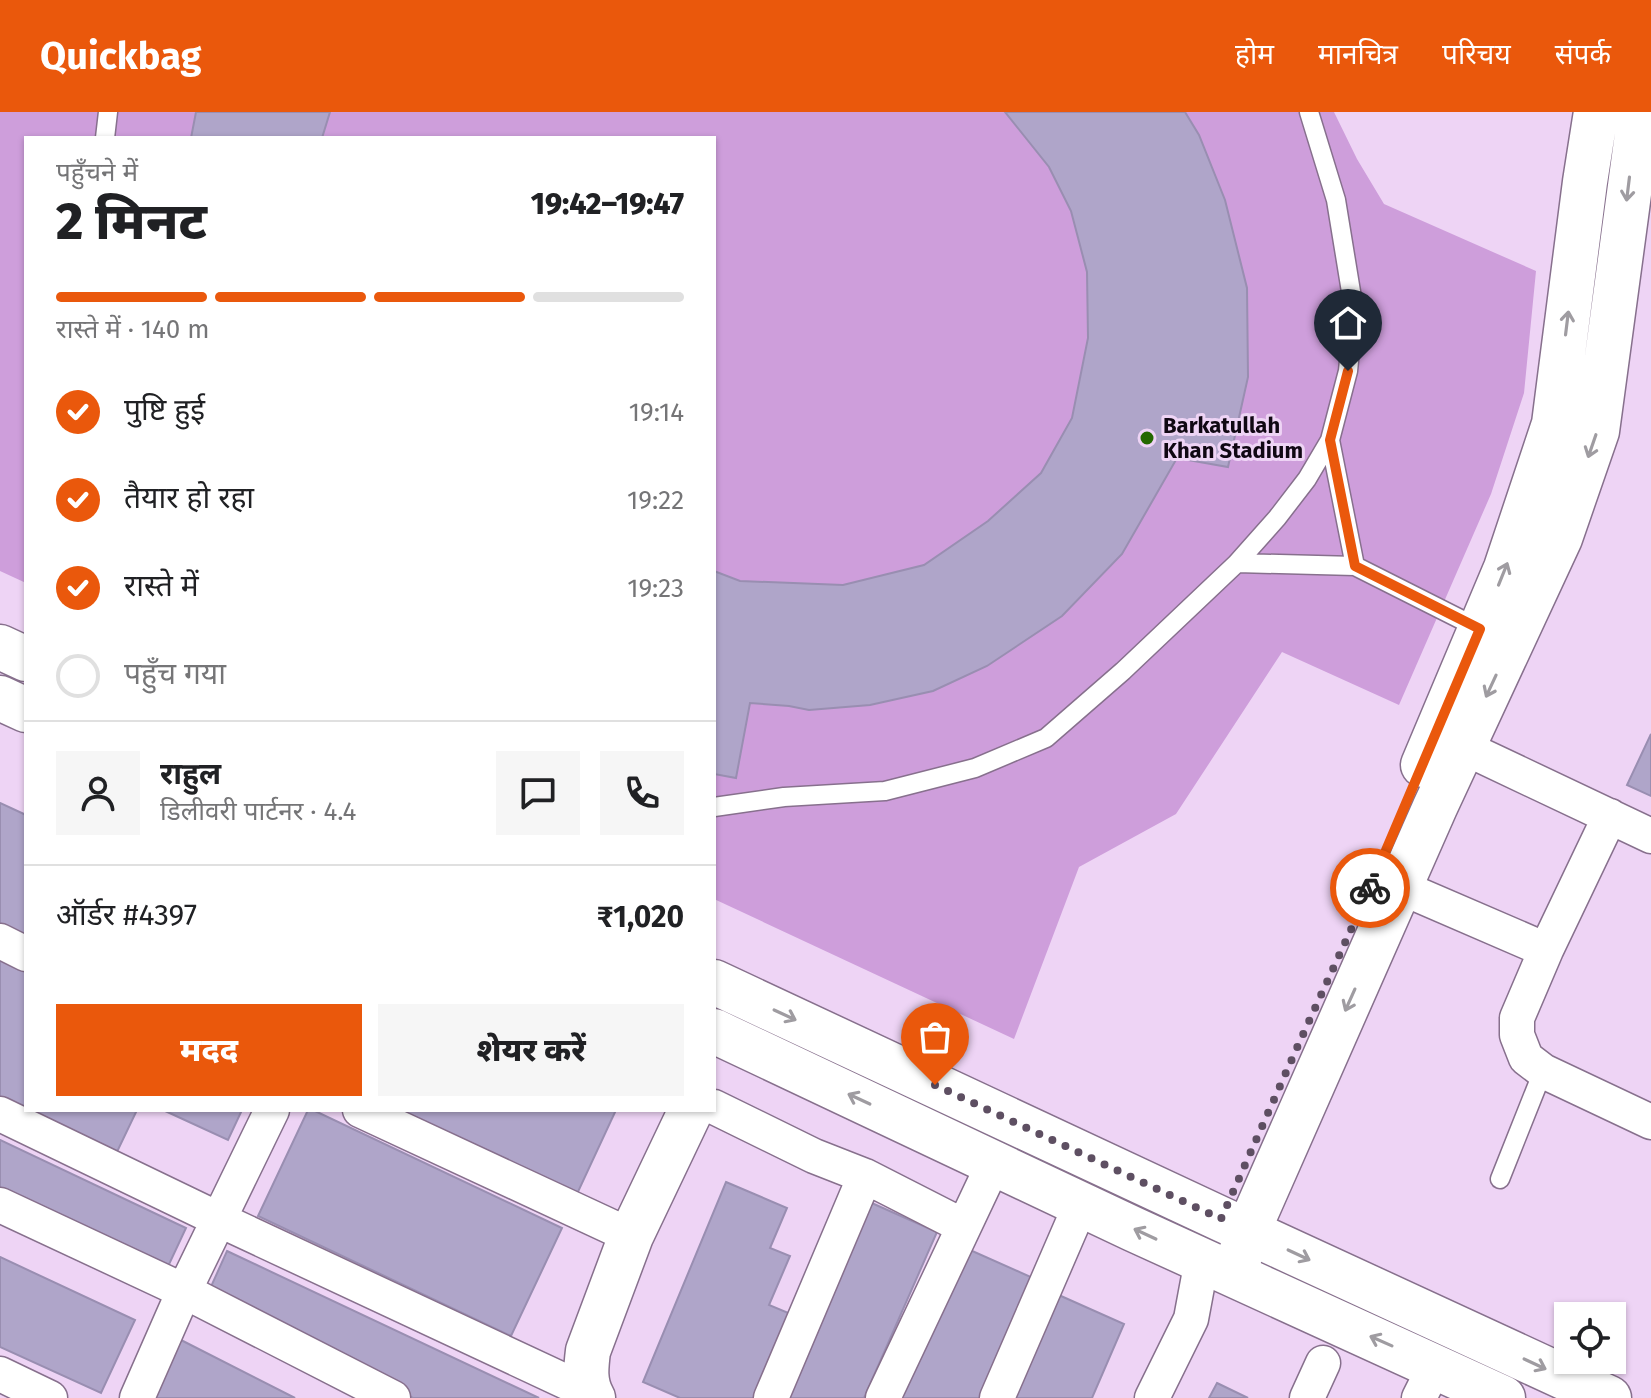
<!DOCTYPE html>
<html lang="hi">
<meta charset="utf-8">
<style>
body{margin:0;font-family:"Fira Sans","Noto Sans Devanagari",sans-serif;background:#f6f6f6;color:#202124;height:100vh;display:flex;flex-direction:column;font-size:30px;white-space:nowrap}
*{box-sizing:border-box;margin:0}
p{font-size:26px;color:#757577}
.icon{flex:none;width:44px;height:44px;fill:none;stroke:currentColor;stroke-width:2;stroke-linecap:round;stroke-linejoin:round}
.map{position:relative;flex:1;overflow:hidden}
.side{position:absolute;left:24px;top:24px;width:692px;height:976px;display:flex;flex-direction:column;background:#fff;border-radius:0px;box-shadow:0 2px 6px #0004}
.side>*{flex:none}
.buttons{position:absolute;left:1554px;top:1190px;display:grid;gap:16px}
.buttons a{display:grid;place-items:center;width:72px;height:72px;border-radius:0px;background:#fff;box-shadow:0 2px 6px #0004;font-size:40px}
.pin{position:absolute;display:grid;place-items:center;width:68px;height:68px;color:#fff;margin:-82px -34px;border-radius:50% 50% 50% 0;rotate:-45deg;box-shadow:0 0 8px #0007}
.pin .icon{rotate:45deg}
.courier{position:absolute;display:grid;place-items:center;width:80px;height:80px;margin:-40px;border:6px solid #ea580c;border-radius:50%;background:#fff;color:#222;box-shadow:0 2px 10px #0007}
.headline em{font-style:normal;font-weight:800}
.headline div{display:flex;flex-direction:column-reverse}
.headline{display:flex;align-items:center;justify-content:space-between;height:136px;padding:0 32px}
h1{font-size:52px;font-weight:800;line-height:60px}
.bar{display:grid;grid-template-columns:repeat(4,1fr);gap:12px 8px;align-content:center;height:96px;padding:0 32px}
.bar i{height:10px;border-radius:6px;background:#e0e0e0}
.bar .selected{background:#ea580c}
.bar p{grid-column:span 4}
.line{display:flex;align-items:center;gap:20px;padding:0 32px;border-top:2px solid #e0e0e0}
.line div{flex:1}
.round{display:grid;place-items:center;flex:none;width:84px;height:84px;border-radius:0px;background:#f6f6f6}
ol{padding:0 32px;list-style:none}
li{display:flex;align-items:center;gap:24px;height:88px}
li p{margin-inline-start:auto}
li .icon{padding:8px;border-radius:50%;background:#ea580c;color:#fff;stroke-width:4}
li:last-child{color:#757577}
li i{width:44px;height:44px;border:4px solid #e0e0e0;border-radius:50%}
.action{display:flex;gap:16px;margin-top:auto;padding:16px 32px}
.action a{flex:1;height:92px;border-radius:0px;background:#ea580c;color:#fff;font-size:32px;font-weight:800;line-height:92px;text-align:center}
.action a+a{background:#f6f6f6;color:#202124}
header{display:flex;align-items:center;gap:48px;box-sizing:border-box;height:112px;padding:0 40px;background:#ea580c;color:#fff}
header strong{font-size:38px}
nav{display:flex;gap:44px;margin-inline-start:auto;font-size:28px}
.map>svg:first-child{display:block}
.green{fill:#ce9edb}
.building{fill:#afa5c9;stroke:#998eb1;stroke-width:2}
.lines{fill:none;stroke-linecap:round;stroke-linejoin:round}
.service-casing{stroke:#87708d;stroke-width:21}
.minor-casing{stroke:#87708d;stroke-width:37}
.tertiary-casing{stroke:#87708d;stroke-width:47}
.primary-casing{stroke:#87708d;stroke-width:47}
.service{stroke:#fff;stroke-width:18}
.minor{stroke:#fff;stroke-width:34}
.tertiary{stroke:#fff;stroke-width:44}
.primary{stroke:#fff;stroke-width:44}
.oneway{stroke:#9f9ca1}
.done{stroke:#5e4f62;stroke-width:8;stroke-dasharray:0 14.4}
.route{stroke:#ea580c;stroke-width:10}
.poi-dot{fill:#246800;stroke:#eed4f5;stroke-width:3}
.labels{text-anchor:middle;stroke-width:6;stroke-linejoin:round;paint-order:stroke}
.poi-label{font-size:22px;font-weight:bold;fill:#100813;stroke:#eed4f5;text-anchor:start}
</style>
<header>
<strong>Quickbag</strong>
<nav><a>होम</a><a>मानचित्र</a><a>परिचय</a><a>संपर्क</a></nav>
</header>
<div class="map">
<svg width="1651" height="1286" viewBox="0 0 1651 1286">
<rect width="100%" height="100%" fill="#eed4f5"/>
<!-- green -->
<path class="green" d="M0 0H1334L1357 47 1384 92 1536 159 1524 281 1491 382 1399 593 1282 540 1176 702 1079 755 1014 927 714 787V26H26V471L0 459Z"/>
<!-- building -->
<path class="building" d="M196 0H330L322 26H191Z
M1005 0H1185L1199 23 1225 88 1247 176 1248 265 1228 355 1177 346 1122 442 1062 504 987 554 933 579 870 593 809 598 789 594 750 591 736 666 714 662V459L740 469 843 473 924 453 988 409 1041 361 1072 306 1088 226 1087 160 1071 99 1049 55Z
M1651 622V684L1627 673Z
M0 691 26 703V827L0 816Z
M0 842 26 854V998H137L116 1042 0 988Z
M163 998H242L228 1028Z
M308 998H313L562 1116 511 1224 258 1104Z
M398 998H616L577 1082Z
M0 1028 186 1116 164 1163 0 1085Z
M726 1070 787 1096 770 1136 790 1144 769 1193 798 1205 764 1286H680L643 1270Z
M865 1088 937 1120 864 1286H779Z
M961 1134 1033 1166 981 1286H895Z
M227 1139 539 1286H413L205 1188Z
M0 1145 135 1208 101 1281 0 1235Z
M1052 1180 1124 1212 1092 1286H1006Z
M179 1227 295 1286H150Z
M1217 1271 1248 1286H1209Z"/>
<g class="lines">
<!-- service casing -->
<g class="service-casing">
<path id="service" d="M105 26 108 0
M1330 328 1355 454
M1237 451 1277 406 1307 367 1330 328 1348 259 1354 198 1336 88 1309 0
M714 695 784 685 885 679 975 656 1046 626 1123 559 1237 451 1355 454 1480 517
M1500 1067 1543 959"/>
</g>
<!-- minor casing -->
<g class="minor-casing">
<path id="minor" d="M1463 635 1651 724
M1400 775 1546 838 1610 704
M0 829 26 842
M1546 838 1517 906V923L1526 946 1543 959 1651 1010
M714 995 814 1044 865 1064 963 1114
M360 998 631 1124
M0 1002 220 1108 590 1281
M0 1093 184 1179 393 1286
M0 1262 50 1286
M137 1286 184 1179 272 998
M771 1286 865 1064
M883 1286 994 1051
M997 1286 1081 1092
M1152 1286 1191 1207 1202 1148
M1307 1286 1323 1251
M1419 1286 1435 1254"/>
</g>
<!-- tertiary casing -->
<g class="tertiary-casing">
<path id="tertiary" d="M1423 653 1506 456 1554 312 1585 70 1596 0
M1236 1156 1248 1119 1435 695 1560 426 1597 319 1640 0
M593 1286C584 1271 586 1255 588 1239L631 1124 691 998"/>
</g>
<!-- primary casing -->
<g class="primary-casing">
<path id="primary" d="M0 535 26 547
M0 586 26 598
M714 870 1221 1107 1609 1286
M714 919 1133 1117 1503 1286"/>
</g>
<!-- service -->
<use href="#service" class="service"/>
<!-- minor -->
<use href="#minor" class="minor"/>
<!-- tertiary -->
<use href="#tertiary" class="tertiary"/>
<!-- primary -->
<use href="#primary" class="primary"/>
</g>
<!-- one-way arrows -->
<defs><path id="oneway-shaft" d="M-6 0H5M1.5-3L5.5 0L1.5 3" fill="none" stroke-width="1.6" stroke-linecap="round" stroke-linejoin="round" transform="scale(2)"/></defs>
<g class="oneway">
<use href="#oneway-shaft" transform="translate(1628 77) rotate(97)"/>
<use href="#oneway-shaft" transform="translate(1567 211) rotate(-83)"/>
<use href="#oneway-shaft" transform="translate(1592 334) rotate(109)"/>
<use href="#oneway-shaft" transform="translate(1503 462) rotate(-68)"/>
<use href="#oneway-shaft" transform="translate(1491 574) rotate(115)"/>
<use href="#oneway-shaft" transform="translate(1350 888) rotate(114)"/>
<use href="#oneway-shaft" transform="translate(785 903) rotate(25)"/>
<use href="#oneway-shaft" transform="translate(859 987) rotate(-155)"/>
<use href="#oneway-shaft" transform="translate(1145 1122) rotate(-155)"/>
<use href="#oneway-shaft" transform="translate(1299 1143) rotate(25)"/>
<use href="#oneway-shaft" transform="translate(1381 1229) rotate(-156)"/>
<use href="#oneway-shaft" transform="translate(1535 1252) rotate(25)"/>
</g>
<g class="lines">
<!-- done -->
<path class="done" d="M935 973 1221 1107 1300 929 1370 776"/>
<!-- route -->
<path class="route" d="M1348 259 1330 328 1355 454 1480 517 1370 776"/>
</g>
<!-- markers -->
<circle class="poi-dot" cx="1147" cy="326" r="8"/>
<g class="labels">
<!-- poi labels -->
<g class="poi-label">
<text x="1163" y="321">Barkatullah<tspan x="1163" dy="25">Khan Stadium</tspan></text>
</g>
</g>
</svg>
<div class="buttons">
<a><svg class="icon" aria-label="locate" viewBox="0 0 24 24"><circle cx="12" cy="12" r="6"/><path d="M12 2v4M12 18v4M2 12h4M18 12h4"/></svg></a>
</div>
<div class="pin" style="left:935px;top:973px;background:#ea580c"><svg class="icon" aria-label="bag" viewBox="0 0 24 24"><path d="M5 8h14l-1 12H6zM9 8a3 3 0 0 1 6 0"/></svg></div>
<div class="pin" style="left:1348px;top:259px;background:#1f2937"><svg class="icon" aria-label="home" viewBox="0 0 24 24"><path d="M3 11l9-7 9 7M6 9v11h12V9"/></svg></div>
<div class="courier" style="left:1370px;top:776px"><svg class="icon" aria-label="bike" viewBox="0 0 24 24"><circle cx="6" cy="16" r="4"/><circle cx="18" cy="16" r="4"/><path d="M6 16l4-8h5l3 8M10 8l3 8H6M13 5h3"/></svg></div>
<section class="side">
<div class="headline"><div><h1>2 मिनट</h1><p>पहुँचने में</p></div><em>19:42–19:47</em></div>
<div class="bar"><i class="selected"></i><i class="selected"></i><i class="selected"></i><i></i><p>रास्ते में · 140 m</p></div>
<ol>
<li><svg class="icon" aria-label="check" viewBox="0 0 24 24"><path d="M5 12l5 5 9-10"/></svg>पुष्टि हुई<p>19:14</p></li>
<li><svg class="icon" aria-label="check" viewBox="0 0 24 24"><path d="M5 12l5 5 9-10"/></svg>तैयार हो रहा<p>19:22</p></li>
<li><svg class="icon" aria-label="check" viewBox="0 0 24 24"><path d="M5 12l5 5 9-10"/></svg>रास्ते में<p>19:23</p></li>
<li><i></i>पहुँच गया</li>
</ol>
<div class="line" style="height:144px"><a class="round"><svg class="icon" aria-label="person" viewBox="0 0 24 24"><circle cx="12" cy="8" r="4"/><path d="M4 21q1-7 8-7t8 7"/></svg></a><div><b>राहुल</b><p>डिलीवरी पार्टनर · 4.4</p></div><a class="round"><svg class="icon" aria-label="chat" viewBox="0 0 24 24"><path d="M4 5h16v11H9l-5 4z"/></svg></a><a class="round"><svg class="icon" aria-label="phone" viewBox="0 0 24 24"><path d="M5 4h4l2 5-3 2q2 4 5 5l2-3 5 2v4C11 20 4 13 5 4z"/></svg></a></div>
<div class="line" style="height:104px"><div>ऑर्डर #4397</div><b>₹1,020</b></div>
<div class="action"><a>मदद</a><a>शेयर करें</a></div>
</section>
</div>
